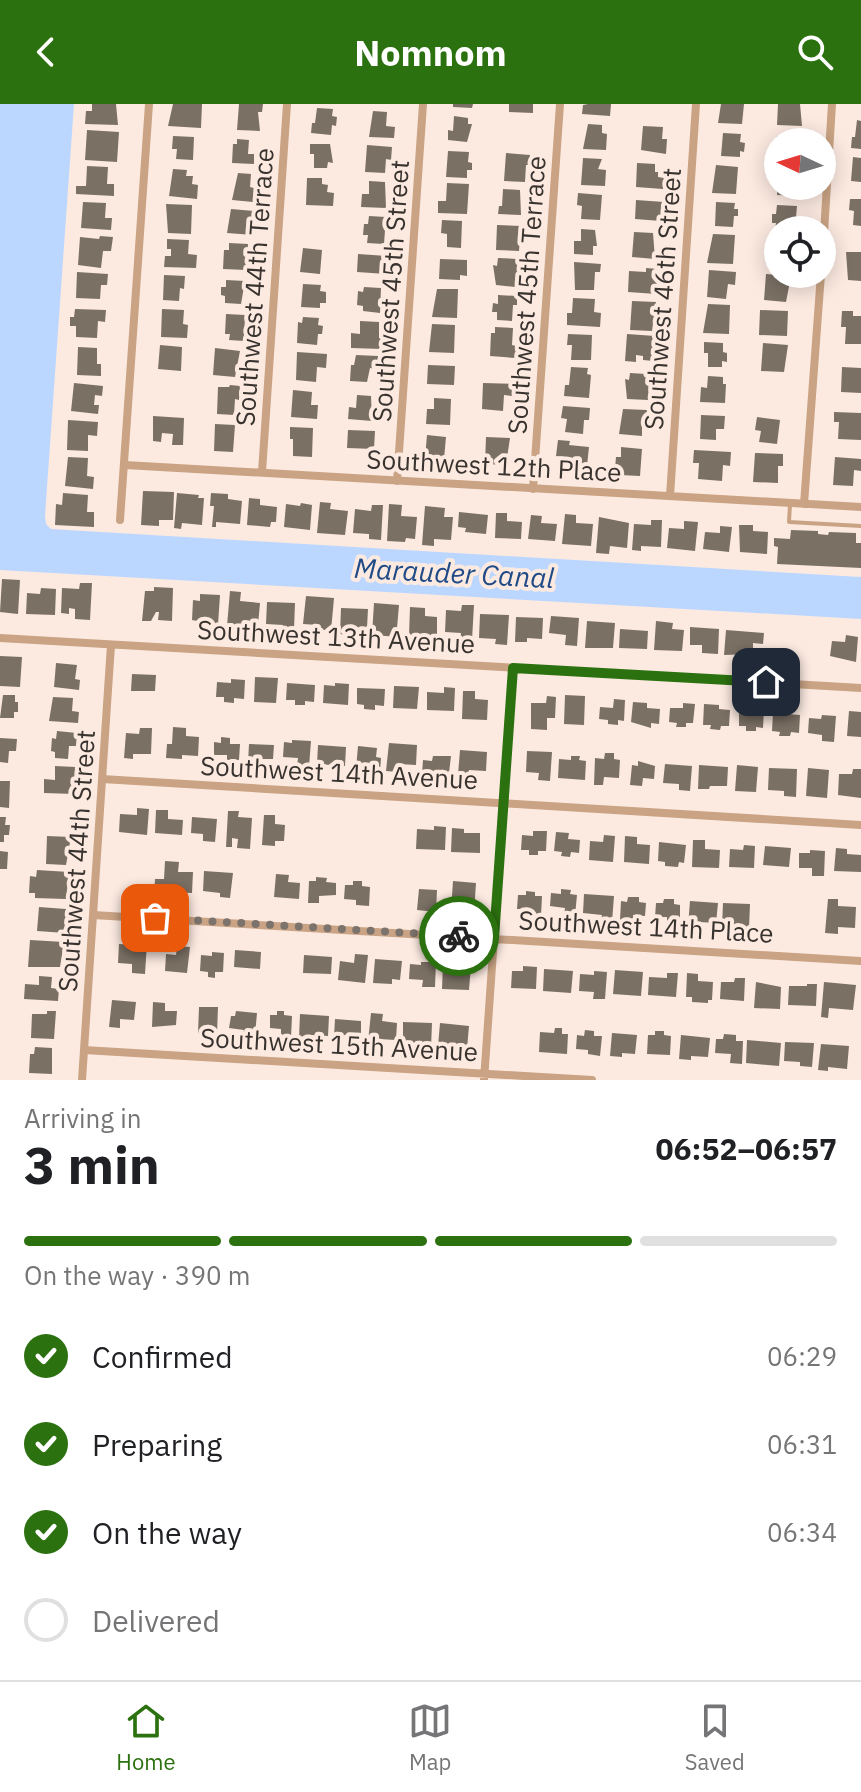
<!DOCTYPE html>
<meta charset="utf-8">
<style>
body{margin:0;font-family:"IBM Plex Sans",sans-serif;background:#f2f2f2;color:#202124;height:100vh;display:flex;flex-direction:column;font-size:30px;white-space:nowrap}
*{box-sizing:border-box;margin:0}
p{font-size:26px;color:#757577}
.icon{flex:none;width:44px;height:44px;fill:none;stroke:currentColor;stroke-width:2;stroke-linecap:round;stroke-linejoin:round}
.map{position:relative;height:976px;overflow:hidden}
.side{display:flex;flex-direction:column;background:#fff;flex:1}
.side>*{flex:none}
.needle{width:52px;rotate:274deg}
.controls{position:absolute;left:764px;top:24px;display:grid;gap:16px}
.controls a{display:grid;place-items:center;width:72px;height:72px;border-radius:50%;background:#fff;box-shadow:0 4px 20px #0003;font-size:40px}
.pin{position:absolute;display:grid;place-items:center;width:68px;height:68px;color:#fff;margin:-34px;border-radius:16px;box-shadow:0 4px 12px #0006}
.courier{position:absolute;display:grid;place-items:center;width:80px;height:80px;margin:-40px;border:6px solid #2c7110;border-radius:50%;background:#fff;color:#222;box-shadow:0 2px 10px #0007}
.overview em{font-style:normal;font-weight:700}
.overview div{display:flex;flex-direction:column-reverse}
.overview{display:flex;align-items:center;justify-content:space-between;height:136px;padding:0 24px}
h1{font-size:52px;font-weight:700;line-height:60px}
.bar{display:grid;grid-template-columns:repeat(4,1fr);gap:12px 8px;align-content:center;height:96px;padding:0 24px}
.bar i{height:10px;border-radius:6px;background:#e0e0e0}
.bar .active{background:#2c7110}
.bar p{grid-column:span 4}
ol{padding:0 24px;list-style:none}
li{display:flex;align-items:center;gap:24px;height:88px}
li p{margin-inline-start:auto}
li .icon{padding:8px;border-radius:50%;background:#2c7110;color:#fff;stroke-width:4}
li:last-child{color:#757577}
li i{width:44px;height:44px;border:4px solid #e0e0e0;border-radius:50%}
header{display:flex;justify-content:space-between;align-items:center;height:104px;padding:0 24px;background:#2c7110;color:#fff;font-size:36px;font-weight:700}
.tab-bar{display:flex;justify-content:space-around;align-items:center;height:112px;border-top:2px solid #e0e0e0;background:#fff;font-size:22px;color:#757577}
.tab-bar a{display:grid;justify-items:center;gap:4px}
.tab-bar .active{color:#2c7110}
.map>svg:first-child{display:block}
.water{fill:#bcd7ff}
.building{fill:#7b7064}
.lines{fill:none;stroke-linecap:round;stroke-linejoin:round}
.service{stroke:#c9a384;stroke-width:4}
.minor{stroke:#c9a384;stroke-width:8}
.done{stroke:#7d736d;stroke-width:8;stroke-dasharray:0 14.4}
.route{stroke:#2c7110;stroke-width:10}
.labels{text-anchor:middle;stroke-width:8;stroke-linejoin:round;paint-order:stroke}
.street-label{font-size:26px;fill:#39332f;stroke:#fceae1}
.water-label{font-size:28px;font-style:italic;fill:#214b86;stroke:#fceae1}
</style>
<header><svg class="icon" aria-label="back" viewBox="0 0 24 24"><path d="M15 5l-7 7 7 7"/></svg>Nomnom<svg class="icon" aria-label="search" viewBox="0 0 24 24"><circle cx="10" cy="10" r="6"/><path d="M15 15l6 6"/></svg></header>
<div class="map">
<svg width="861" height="976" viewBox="0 0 861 976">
<rect width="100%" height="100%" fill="#fceae1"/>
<!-- water -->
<path class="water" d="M0 0H74L45 412 46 420 51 425 861 473V515L0 466Z"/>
<!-- building -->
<path class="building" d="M92 0H116L118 21 85 20 86 7H92Z
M173 0H202L201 24 168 22Z
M239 0H263L262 8H258L260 27 237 26Z
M453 0H473L472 4 453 3Z
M509 0H533V9L509 8Z
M588 0H611L610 12 582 10 583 1Z
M721 0H744L742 20 718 19Z
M778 0H800L802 22 777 21Z
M317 4 333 5 332 12 337 13 336 22 332 21 331 31 311 29 312 19H315Z
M373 7 387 8 386 22 395 23 394 34 369 33Z
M454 12 468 14V20H472L467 38 448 36V26L453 27Z
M857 16 861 17V45L851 44 852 33H855Z
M588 20 602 21V29L607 30 606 46 583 45Z
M643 22 663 23 662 35H667L666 50 641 46Z
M87 26 119 28 117 58 85 56Z
M723 29 741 30 740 38 745 39 744 48 740 47V53L721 52Z
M173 32 194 33 193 56 176 55 177 45H172Z
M777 32 804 34V38H776Z
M237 35 249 36 248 50H254V60L232 59 233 40H237Z
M310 40H330L333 59 328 58 327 64H314V50H310Z
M367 41 392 43 391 56 386 55 385 69 365 68Z
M448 47 469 48 468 58 472 59V66H467V74L446 73Z
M506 49 530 51 529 61H526L525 78 504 77Z
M853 53 861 54V78L851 77Z
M583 54 602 55 598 65 606 66 605 82 581 81Z
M637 59 655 60V68H658V73L664 74 663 85 636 83Z
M716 61 738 63 736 90 712 89Z
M87 62 108 63 107 80H114V92L76 90V82H86Z
M173 65 187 66 186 72H193L192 80 198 81 197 95 169 92Z
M238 69 251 70 250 83 254 84 253 98 232 96Z
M307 74H322V80L328 81 327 88 334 89 333 102 306 101Z
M369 77 385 78 386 104 361 103 362 90H369Z
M447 79 469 80 467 110 438 109V97H446Z
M778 82H799L798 92 777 91Z
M503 85 520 86 521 111 498 110 499 102H502Z
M578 89 602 91 600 116 581 115 582 102 577 101Z
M850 95H861V122L853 121 854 107 849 106Z
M636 96 664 98 661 117 635 115Z
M83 98 106 99 105 114H112L111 126 81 124Z
M716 98 735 99 734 105H738V112H734L733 123 715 122Z
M166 100 192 101 191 130 168 129Z
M777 101 797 102 796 113H792V126H775L776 119H772V110H776Z
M231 105 254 107 253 131 227 129Z
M369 112 386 113 384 140 367 139 368 131H363L364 120H368Z
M442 116 462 117 461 144 447 143V130L441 129Z
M497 121 521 122 519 147 496 146Z
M581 125 595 126 597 142H593V151L574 150V137H581Z
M634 128 653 129 655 155 632 153Z
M713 130 735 131 733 160 707 159Z
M100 132 113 133 111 147H103L101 164 78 161 80 133 99 135Z
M772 133 778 134V163L770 162Z
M167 135 189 136 188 150 197 151 196 164 164 163 165 152H171V145H167Z
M229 139 248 140 246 166 223 165 224 146H229Z
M303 144 322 146 320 170 300 168Z
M846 148H861V177L848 176Z
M358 150 387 152 386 170 357 168Z
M498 154 518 155 516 183 496 181 493 161 497 162Z
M440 155 467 156V172L460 171V176L439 175Z
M574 158 601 160 600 168H595L594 186H575Z
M646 164 658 165 656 190 628 188 629 167 646 168Z
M709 166 736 168 735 181 728 180 726 195 707 193Z
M77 168 108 170 107 181H101L100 195 76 194Z
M766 170 791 172 786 198 764 196Z
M164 171 185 172 184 185 180 184 179 197 163 196Z
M226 176 245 177 241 200 225 199V192L221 191V183H226Z
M303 180 321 181 320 187 326 188V199H320V204L301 203Z
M364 183 381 184 380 209 363 207V202L357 201 358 187 363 188Z
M437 185H458L457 214 432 213Z
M498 191 517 192V201H513L512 217 497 216V208H492L493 199 498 200Z
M573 194 595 195 594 208 601 209 600 223 567 221V209H572Z
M632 197 656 198 652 227 630 226Z
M708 200 730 201 729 230 703 229Z
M75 205 106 206 105 218 98 217 97 234 76 233V222H70V213H74Z
M162 205 184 206 183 220 188 221 187 234 161 233Z
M760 206 788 207 787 232 759 231Z
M842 207H853V212H861V240H845L846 223H841Z
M226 210 245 211 244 237 229 236 230 230H225Z
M303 213 319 214 318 221 323 222 322 230H318L317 241 297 239 298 218 302 219Z
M360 217 379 218V234H383L382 245 351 244V229L360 230Z
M432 220 455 221 454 249 429 248Z
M495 223 513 224 512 241 516 242 515 254 490 252 491 229H495Z
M568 230 592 231 591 256H571L572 241H567Z
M627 230 655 232 653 257 643 256V252L636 251V258L625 257Z
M704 238 723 239V248L727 249V258L722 257V263H708V249H704Z
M763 239 788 241 784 268 761 267Z
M160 241 182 243 181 267 158 265Z
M78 243 97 244V260H101V272L77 271Z
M215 244 240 247 235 273 213 271Z
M297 248 327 250 326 264 317 263 316 278 296 276Z
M356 251 378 252 377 265 370 264 367 278 350 277 351 261H354Z
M428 261 455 262 454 281 427 280Z
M571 263 588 264 587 270 591 271 589 294 564 292 565 281H569Z
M842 263 861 264V289L841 288Z
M630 269 646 270V276H649L648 296 627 295 625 275 629 276Z
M708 272 723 273V280H726L725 299 700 298 701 283 707 284Z
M74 279 103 282 102 292 95 291 94 301H99L98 310 71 307Z
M483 279 514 280 513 292 504 291 503 307 482 305Z
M230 281 240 282 239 296 235 295 234 311 217 310 218 283H229Z
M293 286 312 288 311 301H318L317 315 291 313Z
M357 291 371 292 372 317 348 315 349 303 356 304Z
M434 294 451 295 450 321 426 320 427 305H434Z
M563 302 590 304 589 316H584L583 330 565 328 567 315 561 314Z
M623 305 647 306 646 318H642V332L619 330Z
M834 308 861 309V336L838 335 839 318H834Z
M701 311 725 312 724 325H716V336L700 335Z
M153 312 184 314 183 341H172L173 330 162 329 161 338 153 337Z
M757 313 780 316 777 340 759 338 761 327 755 326Z
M68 316 98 318 97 332 88 331V347L67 346Z
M215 320 235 321 233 348 214 347Z
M290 323 313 324 312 353 293 352V335H290Z
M348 326 375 327 374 345 347 344Z
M427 331 446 333 444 355 425 354Z
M486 333 510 334 506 361 485 360Z
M558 336 570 337 569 341 589 343 586 371 563 369 565 353 556 352Z
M621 343 642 345 640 372 620 371V364H615L616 353H621Z
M694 346 731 348 730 362 723 361 722 377 698 375 699 359H693Z
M755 349 783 350V362H778V379L753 378Z
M68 353 88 354 87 372 94 373 93 385 65 382Z
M835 353 861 355V367L854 366 853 382 833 381Z
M143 387 174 388 173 416H159V422L141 421Z
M63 389 88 391 87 408H94V423L55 421 56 400 62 401Z
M177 389 199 391 198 394H204L202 421 182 419 181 425 174 424Z
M211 389 228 390V395L242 397 240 420 216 418V423H212L214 402H210Z
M249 394 260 395V401L277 403 276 418H271L270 423 247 421Z
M320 398 331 399 330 405 348 407 345 431 317 429Z
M301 399 312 401 310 426 284 423 286 400 300 402Z
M389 400 402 401 401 412 417 413 415 435 406 434 405 438 387 437Z
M372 401H383L381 436 369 435V430L353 429 355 405 371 407Z
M425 402 445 404 444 413H453L451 436 434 435V442L422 441Z
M459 408 488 411 486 430 465 428 466 424 458 423Z
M496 409H507V417L522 418 521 435 495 434Z
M565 410 576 411V419L593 420 591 442 562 440Z
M531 411 542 412 541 419 557 420 555 437 528 435Z
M599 413 629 419 627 444 610 442 609 450 596 449Z
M651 416H662L661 443 641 442V447L632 446 634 420 651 421Z
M684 417 698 418 695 447 667 444 669 424 684 425Z
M739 421H753V427L768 428 767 450 740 448Z
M720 422 732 423 729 448 703 445 705 428 720 429Z
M791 426 818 427V430L828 431 829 428 856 429V439H861V464L777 460 778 443 774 442V434L790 435Z
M2 475 20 476 18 510 0 508Z
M80 479H92L90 516 75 515V505L69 504V510L61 509 62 484 79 485Z
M154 483 173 484 172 517 158 516 159 508H156L151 517H142L145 487H154Z
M41 484 56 485 55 511 26 510 27 489 40 490Z
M230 487 241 488 240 497 260 499 258 521 227 522Z
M200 490 220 491 218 521 192 516 193 496 200 497Z
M306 492 334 494 331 527 317 525 318 521 303 520Z
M267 498 295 499 294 525H283V521L266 520Z
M374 499 399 501 397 524 400 525 399 533 372 531Z
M462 501H474L472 536 460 535 461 529 445 528 446 506 461 507Z
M410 503 425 504V512L437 513V533L409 532Z
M341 504 368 505 367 524 351 523 350 531 340 530Z
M480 510 509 511 507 541 495 540 496 535 479 534Z
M551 512 579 514 577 542 565 541 566 531 549 529Z
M516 513 543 514 542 535 527 534V538H515Z
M587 517 615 519 613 544H585Z
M656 517 673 519 672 525 684 526 682 547 654 546Z
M690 523 719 525 718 550 702 549V541H690Z
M620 525 648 527 647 545 619 544Z
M726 526 764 529 763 540 753 539V550L724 551Z
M846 531 858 533 856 558 830 552 832 537 845 538Z
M0 552 22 553 20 583 0 582Z
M56 559 77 561 75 575 80 576 79 586 54 583Z
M132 570 156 571 155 587H131Z
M255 573 278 574 276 599 254 598Z
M231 575 245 576 244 595 234 594V599L224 598V593H216L217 578 231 579Z
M287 579 315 581 314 598 305 597V601H295V596H286Z
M335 579 349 580 348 601 323 599 324 581 335 582Z
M394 582 419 583 417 605 393 604Z
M444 583 455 584 454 607 427 606V588L444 589Z
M357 584 385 585 384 602 375 601V606L364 605V601L357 600Z
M463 587H475V595L488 596 487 616 462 615Z
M3 591H15V598H18V608H14V614H0Z
M565 591 585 592 584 621 564 620Z
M547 592 556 593 555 614H547V626L531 625V599H546Z
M53 593 73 594 72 607 79 608 78 619 49 617Z
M614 595 625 596 624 617 618 616V621L608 620V616L599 615 600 603 613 604Z
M633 598 647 599V604L660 605 659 620 651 619V624L631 618Z
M683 599 695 600 693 619H686V623H676L677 619 669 618 670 604H683Z
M704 600 719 601V605L730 606 729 622H721L720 626 710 625 711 621H703Z
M751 603 764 604 763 624 756 623V627H746V622H739V608L751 609Z
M849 607 861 608V633L847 632Z
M773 609 800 611 799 629 791 628 790 632H779L780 628 772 627Z
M822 611 836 612 834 638 822 637V631L808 629 809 614 821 615Z
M173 623 186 624V632L199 633 198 652 182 651V655L166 654 167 640H172Z
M140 624H152L151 650H133V655L124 654 126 629 139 630Z
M57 627 77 629 76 642H69L68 655 55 654V648L51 647 52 634 56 635Z
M221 633 230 634V640H240L239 656H227V651H214V638L221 639Z
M0 634 17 635 16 647H9L8 659 0 658Z
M292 636 311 637 309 663 297 662 298 654 283 653 284 638 292 639Z
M389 639 417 641 416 661 398 660V668L386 667Z
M249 640 274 641 273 655H259V659H248Z
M318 641 346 643 345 662 317 660Z
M358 642 377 644 376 653 381 654 380 668 356 665Z
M460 646 487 648 486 667 469 666V672L458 671Z
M527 647 552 648 550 677 538 676 539 669 526 668Z
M605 649H614V655L620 656 619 674 604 673 603 681H594L595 654 604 655Z
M433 652H451L449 669 422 670 423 656 432 657Z
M571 652H580L579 656 586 657 585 676 558 674 559 655 571 656Z
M638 657 655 662 654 675 643 674 642 682 630 681 632 661 638 662Z
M665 660 692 662 690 687 679 686V680L663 679Z
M699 661 728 663 727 682H710L709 685H698Z
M737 661 758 663 756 688 735 687Z
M55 662 75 663 74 690 44 689V675L55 676Z
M769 664 797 665 796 693 784 692V687L768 686Z
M808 664 829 666 827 694 806 692Z
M853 665H861V694L838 691 839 670H852Z
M0 677H10L9 704 0 703Z
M137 704 149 705 147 731 119 728 120 710 137 711Z
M156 706H168V715L183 716 182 731 155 729Z
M228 707H239L238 713 252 714 250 745 237 744 238 735 232 734V743H226Z
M264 711H275V720L285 721 284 737H275V742L262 741Z
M0 713H6L5 721H10L9 731H4V738H0Z
M192 713 217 715 215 738 203 737V730L191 729Z
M434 722 446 723 445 746 416 745 417 725 434 726Z
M452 724 464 725V729H480V749L451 748Z
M533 727H547L546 747H538V751H529V746H521L522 731 533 732Z
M556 728 569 729 568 735 580 736 579 749 571 748 570 753 561 752 562 748 554 747Z
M604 731 615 732 613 758 589 756 590 737 603 738Z
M47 732 71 733 66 761 46 760Z
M625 732 637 733V740L650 741 649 760 624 758Z
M693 736H705V745L720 746 719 764 692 763Z
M659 738 686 741 684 759 679 758 678 763 665 762V758L658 757Z
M744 741 755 742 754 764 729 763 730 745 743 746Z
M765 742 791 744 789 763 763 761Z
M836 744 847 745V750L861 751V768L834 767Z
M810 746 825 747 824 772H812V764H799V749H810Z
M0 747 8 748 7 765H0Z
M165 757 179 758 178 768H193L192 789 165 788V792H154L155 775H164Z
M37 766 69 768 66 795 35 794V789H29L30 772 36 773Z
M204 767 233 769 230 794 220 793V789L203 787Z
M276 770 289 771 288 778 300 779 299 795 274 793Z
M316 773 327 774 326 778 336 779V791L319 792V799H308L309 777H316Z
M353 777H362V782L370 783 369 802 356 801V796L344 795 345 781H353Z
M453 777 476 779 474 809 451 807Z
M419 785 437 786 436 808 417 806Z
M561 785 571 786 570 790 577 791 575 812 564 811 565 804 550 802 551 789 561 790Z
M526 787 535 788V792H542L541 812H528V805H517L518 791H526Z
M584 790 614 792 612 818 601 817 602 811 583 809Z
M628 793H639V798L646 799 645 812 633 811V817L620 816 621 797 627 798Z
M664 795H674V800L680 801V820L667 819V813H655L656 799H663Z
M828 795H838V802L856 803 855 824 838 823V830L825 829Z
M690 797 718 799 716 819 699 818V823L688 822Z
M723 799 750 800 749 824 722 822Z
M39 803 66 805 65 829 37 827Z
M30 836 64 838 60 863H28Z
M136 838 147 839 145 870 132 869V860L118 859 119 840 136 841Z
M177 842 190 843 187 869 165 867 166 850 176 851Z
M235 846 261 848 260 865 234 863Z
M212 848 224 849 223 868H215V874L208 873V868L200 867 201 851 212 852Z
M355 850 368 851 365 879 338 876 340 857 354 859Z
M304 851 332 853 331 870 303 869Z
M375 855 402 857 400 876 392 875V880L373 879Z
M421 858H436L435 883H422L423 876 409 875 410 860 421 861Z
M443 859 471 861 469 886 442 885Z
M523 862 537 863 536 885 511 884 512 867H523Z
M544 865 573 867 571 889 543 887Z
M615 866 643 868 641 892 613 890Z
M594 867 607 868 605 895H593L594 888 579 887 580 870 594 871Z
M667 869H678L676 893 648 891 649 873 667 874Z
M687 869 698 870V877L713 878 712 896H708V899L692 898V893H686Z
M39 872 52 873 51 884 59 885 58 897 24 895 25 880 39 881Z
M735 874H745L744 897 720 895 721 878H734Z
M756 878 781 883 780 905 754 904Z
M824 878 856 881 853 906 829 904 828 914 821 913Z
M807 880H817L816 902 788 901 789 882H807Z
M112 896 136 898 134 916 120 915V924L109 923Z
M153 898 165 899V907H177L176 921 152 923Z
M199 903H218L217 930H198Z
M47 907H56L54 935 31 934 32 910H47Z
M236 907 257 909 255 931 243 930 244 926 229 924 231 912H235Z
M277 907H284V911L292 912 291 934 281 933V925L270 924V911H277Z
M371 909 383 910 382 917 397 919 396 936 379 935V939L368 938Z
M300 910 329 912 328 932 311 931 310 934H299Z
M335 915 361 917V939L349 938 350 930 334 933Z
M403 918 432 919 431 944 417 943V939L403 938Z
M440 919 469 922 467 945 438 942Z
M555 924H562V930H568L567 950 539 948 540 928 554 929Z
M585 926 594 927V932H602L600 952 588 950V946L576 945 577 931 584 932Z
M655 927H664V931L671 932 670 951 647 950 648 931H655Z
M612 929 637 931 635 950 622 949V953L610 952Z
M724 930 736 931V937H743L742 960 730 959 731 950 715 949 716 935H723Z
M681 931 710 934 708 953 691 952V956L679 955Z
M747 936 781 939 779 962 746 959Z
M785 938 814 939 812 963 800 962V958L784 957Z
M821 940 849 942 847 965 828 963V967L818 966Z
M35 943 52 944V970L29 969 30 950H34Z"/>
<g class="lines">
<!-- service -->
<path class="service" d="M790 400 789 418 861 422"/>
<!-- minor -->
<path class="minor" d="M822 161 832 0
M125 361 861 403
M262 368 287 0
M397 377 423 0
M533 385 560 0
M670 392 696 0
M804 400 821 170
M120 416 149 0
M0 534 861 584
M102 675 861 721
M93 811 861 857
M84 946 592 976
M82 976 111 541
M484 976 513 564"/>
</g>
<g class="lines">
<!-- done -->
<path class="done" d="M155 814 459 832"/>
<!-- route -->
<path class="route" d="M459 832 494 834 513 564 766 578"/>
</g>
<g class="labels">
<!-- street labels -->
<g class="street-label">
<text transform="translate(255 183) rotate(-86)" y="9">Southwest 44th Terrace</text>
<text transform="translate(391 187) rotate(-86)" y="9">Southwest 45th Street</text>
<text transform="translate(527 191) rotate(-86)" y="9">Southwest 45th Terrace</text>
<text transform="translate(663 195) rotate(-86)" y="9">Southwest 46th Street</text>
<text transform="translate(494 362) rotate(3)" y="9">Southwest 12th Place</text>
<text transform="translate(336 533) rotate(3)" y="9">Southwest 13th Avenue</text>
<text transform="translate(339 669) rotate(3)" y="9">Southwest 14th Avenue</text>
<text transform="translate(77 757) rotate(-86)" y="9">Southwest 44th Street</text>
<text transform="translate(646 823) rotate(3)" y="9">Southwest 14th Place</text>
<text transform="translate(339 941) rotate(3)" y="9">Southwest 15th Avenue</text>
</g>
<!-- water labels -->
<g class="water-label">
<text transform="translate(454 469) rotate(3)" y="10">Marauder Canal</text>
</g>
</g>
</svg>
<div class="controls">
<a><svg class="needle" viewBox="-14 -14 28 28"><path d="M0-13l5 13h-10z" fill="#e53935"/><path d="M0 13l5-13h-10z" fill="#757577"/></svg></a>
<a><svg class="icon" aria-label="locate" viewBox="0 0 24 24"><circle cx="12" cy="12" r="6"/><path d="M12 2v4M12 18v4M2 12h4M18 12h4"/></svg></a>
</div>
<div class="pin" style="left:155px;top:814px;background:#ea580c"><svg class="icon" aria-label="bag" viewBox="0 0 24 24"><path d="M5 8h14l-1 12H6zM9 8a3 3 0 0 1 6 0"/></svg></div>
<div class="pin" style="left:766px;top:578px;background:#1f2937"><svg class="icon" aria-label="home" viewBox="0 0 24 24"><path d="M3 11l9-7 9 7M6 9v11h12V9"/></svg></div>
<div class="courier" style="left:459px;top:832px"><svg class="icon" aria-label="bike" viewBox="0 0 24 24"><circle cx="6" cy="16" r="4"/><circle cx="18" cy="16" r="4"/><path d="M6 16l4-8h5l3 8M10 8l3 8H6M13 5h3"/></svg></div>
</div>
<section class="side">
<div class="overview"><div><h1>3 min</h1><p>Arriving in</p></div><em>06:52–06:57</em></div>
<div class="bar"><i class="active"></i><i class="active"></i><i class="active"></i><i></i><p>On the way · 390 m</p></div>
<ol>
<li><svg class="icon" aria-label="check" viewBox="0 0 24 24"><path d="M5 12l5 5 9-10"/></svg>Confirmed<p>06:29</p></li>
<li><svg class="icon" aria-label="check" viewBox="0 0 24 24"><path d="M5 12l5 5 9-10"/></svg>Preparing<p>06:31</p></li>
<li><svg class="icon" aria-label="check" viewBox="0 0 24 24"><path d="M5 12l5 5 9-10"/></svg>On the way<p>06:34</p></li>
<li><i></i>Delivered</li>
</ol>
</section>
<nav class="tab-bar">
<a class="active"><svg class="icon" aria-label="home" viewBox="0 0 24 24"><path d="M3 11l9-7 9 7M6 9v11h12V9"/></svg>Home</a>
<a><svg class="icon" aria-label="map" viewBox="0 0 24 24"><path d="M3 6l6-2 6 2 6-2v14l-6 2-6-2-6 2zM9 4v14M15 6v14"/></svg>Map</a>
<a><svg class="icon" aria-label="saved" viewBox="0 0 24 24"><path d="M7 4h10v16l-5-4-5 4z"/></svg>Saved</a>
</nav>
